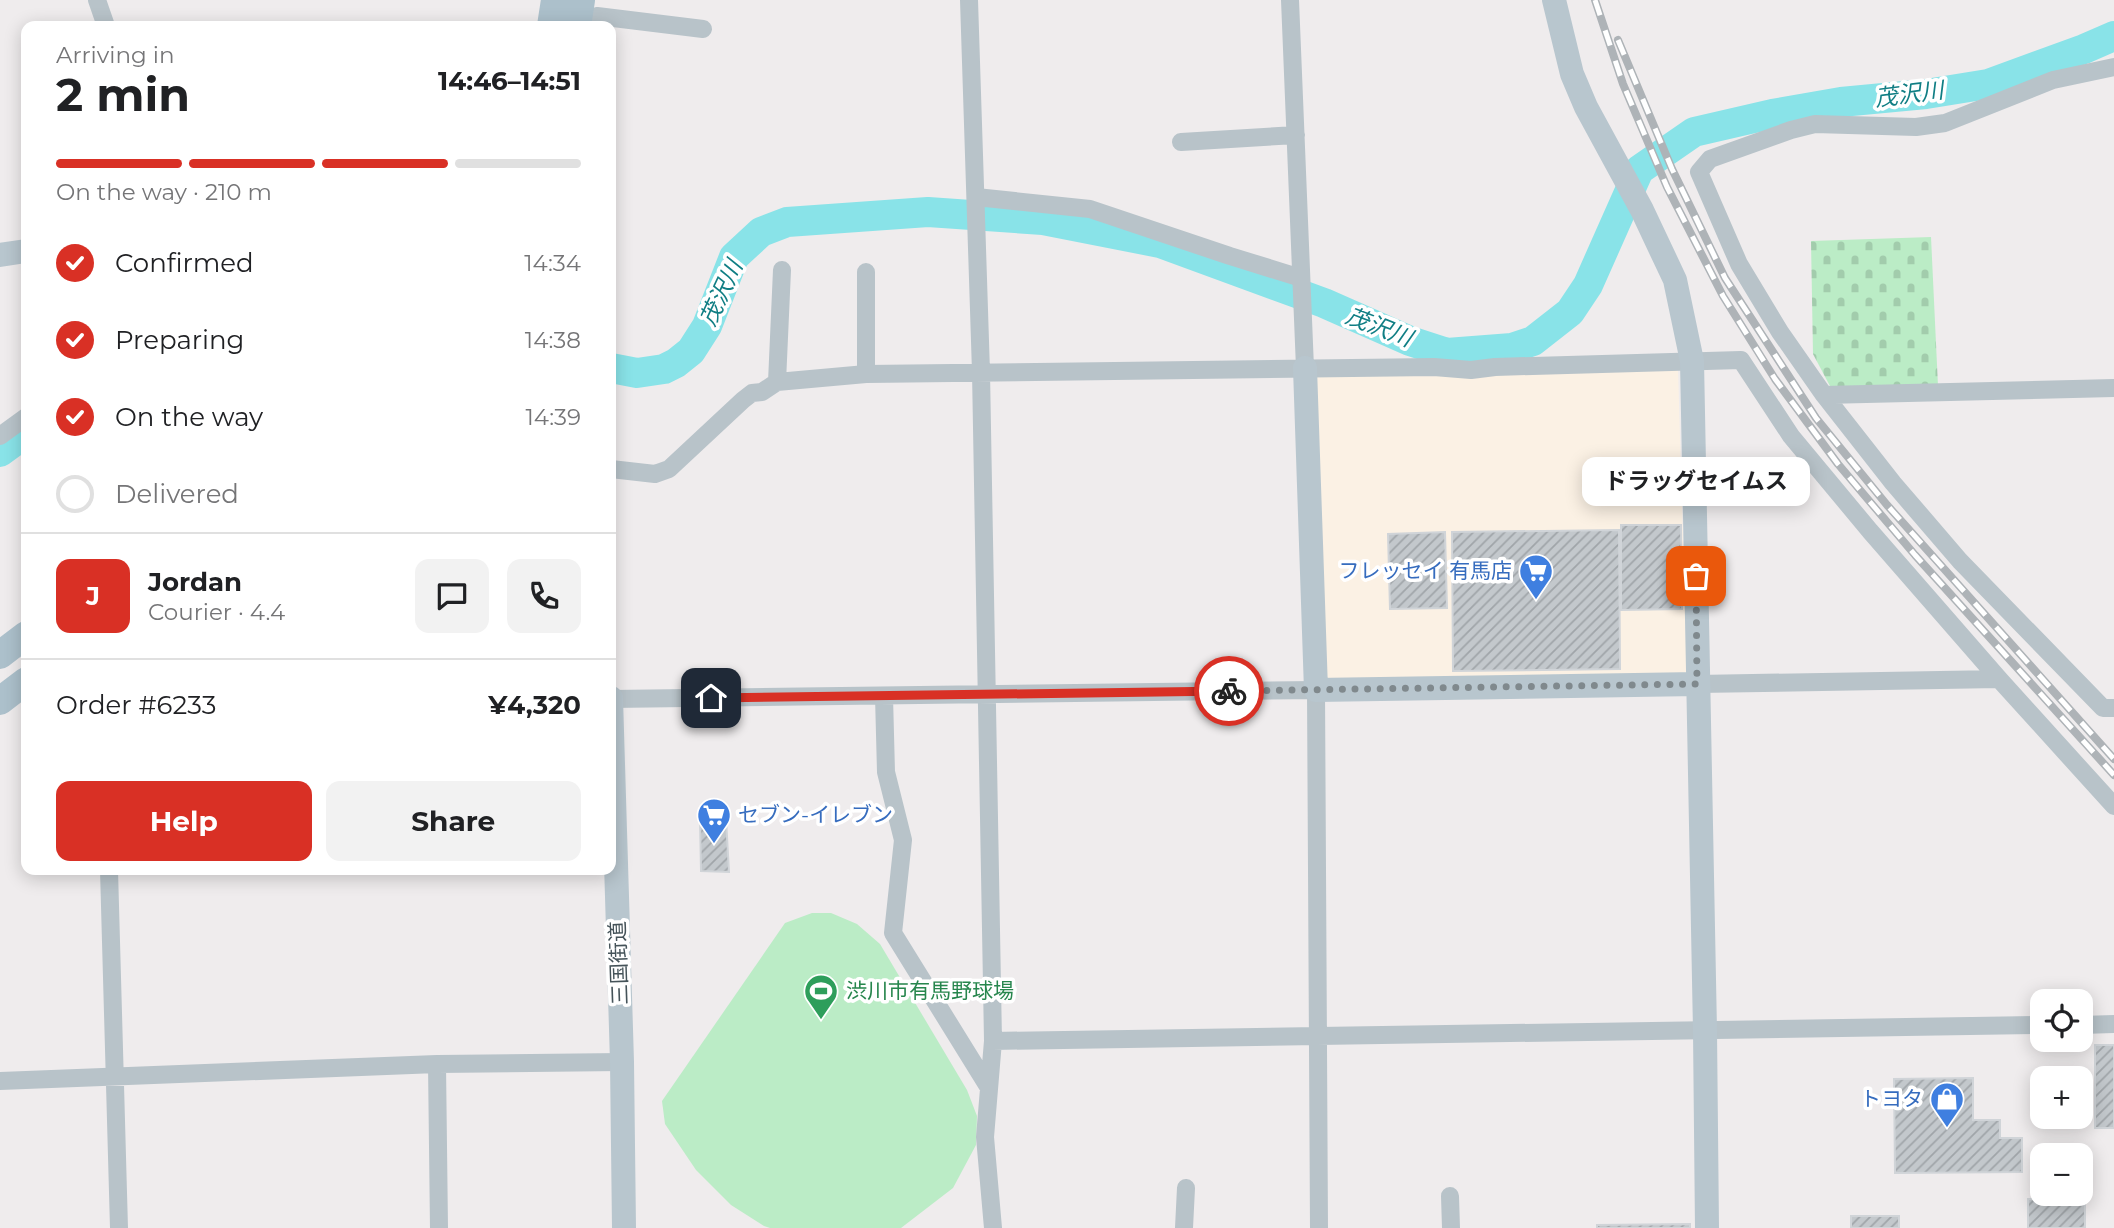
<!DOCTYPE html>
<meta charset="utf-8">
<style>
body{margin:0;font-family:Montserrat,"Noto Sans JP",sans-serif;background:#f2f2f2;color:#202124;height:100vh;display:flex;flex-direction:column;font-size:26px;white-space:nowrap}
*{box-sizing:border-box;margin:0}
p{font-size:23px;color:#757577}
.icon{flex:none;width:38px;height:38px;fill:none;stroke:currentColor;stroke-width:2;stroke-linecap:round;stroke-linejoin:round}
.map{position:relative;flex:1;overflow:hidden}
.side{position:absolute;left:21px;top:21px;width:595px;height:854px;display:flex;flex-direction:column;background:#fff;border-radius:14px;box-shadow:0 4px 18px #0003}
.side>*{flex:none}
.tools{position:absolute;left:2030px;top:989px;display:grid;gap:14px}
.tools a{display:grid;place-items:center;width:63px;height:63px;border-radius:14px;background:#fff;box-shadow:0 4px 18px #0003;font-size:35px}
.pin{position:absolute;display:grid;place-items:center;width:60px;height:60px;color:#fff;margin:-30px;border-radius:14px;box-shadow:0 4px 10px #0006}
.courier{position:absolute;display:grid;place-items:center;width:70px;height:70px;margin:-35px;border:5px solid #d93025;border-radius:50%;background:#fff;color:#222;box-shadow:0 2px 9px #0007}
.bubble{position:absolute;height:49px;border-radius:14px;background:#fff;box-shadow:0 4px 18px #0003;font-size:23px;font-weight:700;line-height:49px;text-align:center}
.overview em{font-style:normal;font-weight:700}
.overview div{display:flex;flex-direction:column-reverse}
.overview{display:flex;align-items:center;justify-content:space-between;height:119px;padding:0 35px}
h1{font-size:46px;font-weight:700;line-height:52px}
.bar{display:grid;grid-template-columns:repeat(4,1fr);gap:10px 7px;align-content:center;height:84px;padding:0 35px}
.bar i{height:9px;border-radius:5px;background:#e0e0e0}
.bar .active{background:#d93025}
.bar p{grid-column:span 4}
.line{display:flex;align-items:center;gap:18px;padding:0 35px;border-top:2px solid #e0e0e0}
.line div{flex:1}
.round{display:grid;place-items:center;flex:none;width:74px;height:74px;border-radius:14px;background:#f2f2f2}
ol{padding:0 35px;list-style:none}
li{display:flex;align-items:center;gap:21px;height:77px}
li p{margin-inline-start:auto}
li .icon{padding:7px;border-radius:50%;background:#d93025;color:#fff;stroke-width:4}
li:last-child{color:#757577}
li i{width:38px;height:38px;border:4px solid #e0e0e0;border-radius:50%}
.primary-button{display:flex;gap:14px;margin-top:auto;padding:14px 35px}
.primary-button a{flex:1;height:80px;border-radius:14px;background:#d93025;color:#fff;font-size:28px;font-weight:700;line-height:80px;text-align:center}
.primary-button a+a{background:#f2f2f2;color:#202124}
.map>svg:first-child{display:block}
.commercial{fill:#fbf1e4}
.cemetery{fill:url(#cemetery-stones)}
.pitch{fill:#bbecc6}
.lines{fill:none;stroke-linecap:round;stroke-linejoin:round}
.river{stroke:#89e3e8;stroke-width:30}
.building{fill:url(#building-hatch);stroke:#d0d4d8;stroke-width:2}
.street{stroke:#b8c3c9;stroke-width:18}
.secondary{stroke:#b8c6ce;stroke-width:24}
.primary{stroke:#acc0cb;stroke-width:28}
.rail-casing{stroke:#aeb3b7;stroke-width:8}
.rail{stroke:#fff;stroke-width:5;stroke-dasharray:16;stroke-linecap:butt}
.done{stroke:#80898d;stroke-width:7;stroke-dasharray:0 12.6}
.route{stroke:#d93025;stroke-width:9}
.labels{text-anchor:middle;stroke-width:7;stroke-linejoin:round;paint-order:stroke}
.shop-label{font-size:21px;fill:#366cbe;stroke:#fff;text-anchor:end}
.street-label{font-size:21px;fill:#455359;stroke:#fff}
.leisure-label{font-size:21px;fill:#27864d;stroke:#fff;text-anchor:start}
.water-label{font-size:23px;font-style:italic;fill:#107e84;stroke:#fff}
</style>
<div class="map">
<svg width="2114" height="1228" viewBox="0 0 2114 1228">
<defs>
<pattern id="cemetery-stones" width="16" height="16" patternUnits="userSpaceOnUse" patternTransform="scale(1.75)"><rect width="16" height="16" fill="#bbecc6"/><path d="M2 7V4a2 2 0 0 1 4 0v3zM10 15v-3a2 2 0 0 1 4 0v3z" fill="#a2ccac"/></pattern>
<pattern id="building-hatch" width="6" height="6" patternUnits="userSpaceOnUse" patternTransform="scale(1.75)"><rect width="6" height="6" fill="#c3c8cc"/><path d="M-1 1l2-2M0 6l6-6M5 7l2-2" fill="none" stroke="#a0a5a9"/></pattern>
</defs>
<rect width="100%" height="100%" fill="#efeced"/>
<!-- commercial -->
<path class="commercial" d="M1678 368 1687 680 1323 685 1309 373Z"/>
<!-- cemetery -->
<path class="cemetery" d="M1931 237 1938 386 1831 388 1813 354 1811 241Z"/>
<!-- pitch -->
<path class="pitch" d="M812 913H831L857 924 880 944 967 1090 977 1116 976 1145 953 1188 901 1228H770L764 1226 731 1205 696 1170 665 1124 662 1101 785 923Z"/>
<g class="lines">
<!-- river -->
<path class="river" d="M611 368 637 373 664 369 676 363 691 351 707 326 734 257 761 232 787 222 928 212 1043 220 1160 243 1324 303 1410 341 1447 353 1512 348 1533 341 1570 312 1588 285 1639 170 1694 132 1772 114 1841 102 1926 94 1988 84 2084 49 2114 36
M0 452 26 433"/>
</g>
<!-- building -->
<path class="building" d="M1621 525H1681L1682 609 1621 610Z
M1619 530 1620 669 1453 671 1452 532Z
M1445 532 1447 608 1390 609 1388 534Z
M700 819H726L729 872 701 871Z
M2095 1045H2114V1128H2095Z
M1973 1078V1120H2000V1138H2022V1172L1895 1173 1894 1079Z
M2085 1198V1228H2028V1199Z
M1851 1216H1899V1228H1851Z
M1690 1224V1228H1597V1225Z"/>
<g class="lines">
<!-- street -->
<path class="street" d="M97 0 106 26
M969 0 981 372 993 1041 985 1137 993 1228
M1290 0 1305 368
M598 26 597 16 703 29
M1181 142 1296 135
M976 197 1090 209 1230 256 1301 278
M866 272V374
M777 382 782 270
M2114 388 1824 395 1893 483 1960 561 2103 708H2114
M1824 395 1780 332 1739 264 1699 172 1710 159 1791 130 1815 124 1916 127 1945 123 2053 80 2114 67
M0 436 26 417
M611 469 655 474 669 469 743 400 752 393 762 392 777 382 866 374 1434 367 1471 370 1495 367 1741 360 1791 436 1870 531 1999 679 2114 806
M1697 684 1999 679
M884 696 886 772 903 840 893 933 989 1088
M611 699 1316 690 1319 1228
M109 870 119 1228
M2081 1025 2114 1024
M993 1041 2042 1025
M437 1064 439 1228
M0 1081 437 1064 622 1062
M1450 1196 1451 1228
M1184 1228 1186 1188"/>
<!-- secondary -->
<path class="secondary" d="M1554 0 1572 74 1586 107 1642 210 1675 280 1692 361 1705 1031 1707 1228
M0 255 26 251
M1305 368 1316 690 1697 684
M611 698 622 1062 624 1228"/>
<!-- primary -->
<path class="primary" d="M551 26 555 0
M577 26 581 0
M0 655 26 635
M0 701 26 681"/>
<!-- rail casing -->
<g class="rail-casing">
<path id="rail" d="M1595 0 1623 84 1667 187 1723 296 1775 379 1838 464 1915 555 2114 775
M1618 40 1672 169 1725 278 1816 418 1887 505 2114 759"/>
</g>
<!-- rail -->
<use href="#rail" class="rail"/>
</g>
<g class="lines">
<!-- done -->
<path class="done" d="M1229 691 1697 684 1696 576"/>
<!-- route -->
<path class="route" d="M711 698 1229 691"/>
</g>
<!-- icons -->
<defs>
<g id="supermarket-pin" transform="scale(1.75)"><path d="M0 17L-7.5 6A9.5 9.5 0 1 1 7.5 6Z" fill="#3f7fe0" stroke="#fff"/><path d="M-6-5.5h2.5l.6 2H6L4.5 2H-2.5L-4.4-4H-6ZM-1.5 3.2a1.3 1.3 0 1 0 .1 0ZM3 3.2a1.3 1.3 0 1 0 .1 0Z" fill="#fff"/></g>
<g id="stadium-pin" transform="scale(1.75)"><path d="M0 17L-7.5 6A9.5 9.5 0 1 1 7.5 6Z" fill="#2e9e5b" stroke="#fff"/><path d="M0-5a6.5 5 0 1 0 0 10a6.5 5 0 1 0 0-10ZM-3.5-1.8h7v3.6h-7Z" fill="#fff"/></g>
<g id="shop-pin" transform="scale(1.75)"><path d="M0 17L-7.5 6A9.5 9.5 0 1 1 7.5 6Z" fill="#3f7fe0" stroke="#fff"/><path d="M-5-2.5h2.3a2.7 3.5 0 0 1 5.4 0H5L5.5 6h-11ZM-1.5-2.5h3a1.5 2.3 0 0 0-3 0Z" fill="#fff"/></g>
</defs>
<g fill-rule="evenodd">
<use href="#supermarket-pin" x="1536" y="571"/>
<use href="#supermarket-pin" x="714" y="815"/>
<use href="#stadium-pin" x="821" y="991"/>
<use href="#shop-pin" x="1947" y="1099"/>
</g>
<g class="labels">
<!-- shop labels -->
<g class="shop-label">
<text x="1512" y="578">フレッセイ 有馬店</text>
<text x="738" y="822" text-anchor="start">セブン-イレブン</text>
<text x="1923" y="1106">トヨタ</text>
</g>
<!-- street labels -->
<g class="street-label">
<text transform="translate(619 963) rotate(-92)" y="7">三国街道</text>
</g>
<!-- leisure labels -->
<g class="leisure-label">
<text x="846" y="998">渋川市有馬野球場</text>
</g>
<!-- water labels -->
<g class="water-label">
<text transform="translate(1909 94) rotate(-7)" y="8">茂沢川</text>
<text transform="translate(721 293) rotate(-65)" y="8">茂沢川</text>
<text transform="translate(1379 327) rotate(21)" y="8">茂沢川</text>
</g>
</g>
</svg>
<div class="tools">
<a><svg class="icon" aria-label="locate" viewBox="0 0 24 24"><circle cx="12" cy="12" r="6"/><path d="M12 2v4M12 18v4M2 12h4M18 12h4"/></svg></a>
<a>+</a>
<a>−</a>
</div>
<div class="pin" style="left:1696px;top:576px;background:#ea580c"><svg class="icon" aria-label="bag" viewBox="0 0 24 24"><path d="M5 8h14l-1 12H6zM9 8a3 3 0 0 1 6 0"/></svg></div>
<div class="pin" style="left:711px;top:698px;background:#1f2937"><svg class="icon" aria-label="home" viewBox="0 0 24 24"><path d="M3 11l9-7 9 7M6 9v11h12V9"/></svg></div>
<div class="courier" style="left:1229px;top:691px"><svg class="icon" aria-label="bike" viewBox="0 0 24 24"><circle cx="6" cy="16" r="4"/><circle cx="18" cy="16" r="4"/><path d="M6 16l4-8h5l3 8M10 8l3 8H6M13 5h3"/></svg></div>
<div class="bubble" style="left:1582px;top:457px;width:228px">ドラッグセイムス</div>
<section class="side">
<div class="overview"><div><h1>2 min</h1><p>Arriving in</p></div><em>14:46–14:51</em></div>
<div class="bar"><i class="active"></i><i class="active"></i><i class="active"></i><i></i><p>On the way · 210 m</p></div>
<ol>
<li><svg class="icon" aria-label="check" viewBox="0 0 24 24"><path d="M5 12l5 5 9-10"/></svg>Confirmed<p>14:34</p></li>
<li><svg class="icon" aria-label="check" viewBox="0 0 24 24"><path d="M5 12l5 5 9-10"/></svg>Preparing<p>14:38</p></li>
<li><svg class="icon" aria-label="check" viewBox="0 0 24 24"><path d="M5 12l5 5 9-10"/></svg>On the way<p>14:39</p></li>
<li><i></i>Delivered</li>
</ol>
<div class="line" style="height:126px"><b class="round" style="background:#d93025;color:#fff">J</b><div><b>Jordan</b><p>Courier · 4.4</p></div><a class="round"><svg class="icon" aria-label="chat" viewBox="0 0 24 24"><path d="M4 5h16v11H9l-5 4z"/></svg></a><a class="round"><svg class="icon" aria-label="phone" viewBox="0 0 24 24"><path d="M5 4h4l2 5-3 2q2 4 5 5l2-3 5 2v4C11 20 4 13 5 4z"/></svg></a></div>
<div class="line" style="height:91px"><div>Order #6233</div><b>¥4,320</b></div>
<div class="primary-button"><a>Help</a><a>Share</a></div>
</section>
</div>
